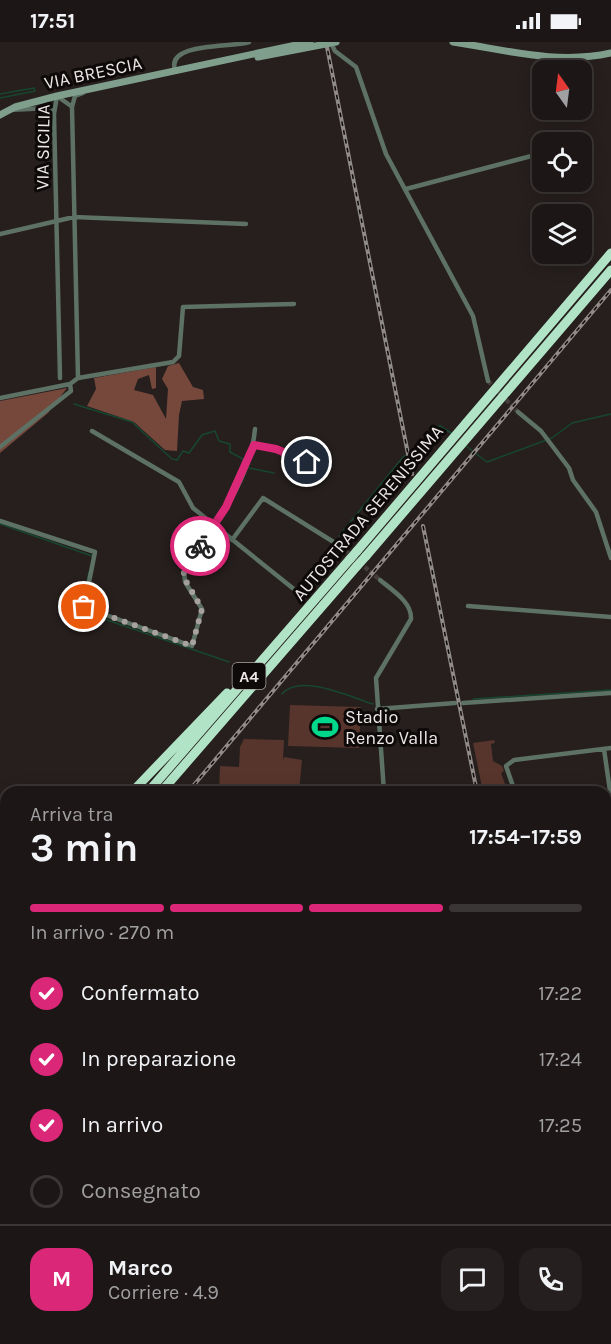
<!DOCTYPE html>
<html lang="it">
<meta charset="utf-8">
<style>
body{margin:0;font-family:Karla,sans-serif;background:#25201f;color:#f1f3f6;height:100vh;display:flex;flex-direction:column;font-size:22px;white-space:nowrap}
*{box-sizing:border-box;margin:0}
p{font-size:20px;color:#a09fa1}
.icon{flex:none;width:33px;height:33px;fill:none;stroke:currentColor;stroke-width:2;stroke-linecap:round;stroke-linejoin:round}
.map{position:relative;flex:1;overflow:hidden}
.panel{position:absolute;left:0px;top:744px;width:612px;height:558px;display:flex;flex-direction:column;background:#1c1716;border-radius:18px 18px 0 0;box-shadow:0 3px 15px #0003,0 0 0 2px #3a3635}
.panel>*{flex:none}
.needle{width:39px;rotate:346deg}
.buttons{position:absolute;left:532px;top:18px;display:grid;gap:12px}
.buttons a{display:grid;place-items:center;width:60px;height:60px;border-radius:12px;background:#1c1716;box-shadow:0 3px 15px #0003,0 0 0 2px #3a3635;font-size:30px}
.pin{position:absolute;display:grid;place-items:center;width:51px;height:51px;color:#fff;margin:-26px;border:3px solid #fff;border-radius:50%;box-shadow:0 2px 6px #0007}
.courier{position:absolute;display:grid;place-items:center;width:60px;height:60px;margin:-30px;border:4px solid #db2777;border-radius:50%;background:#fff;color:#222;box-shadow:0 2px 8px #0007}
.head em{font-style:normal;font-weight:700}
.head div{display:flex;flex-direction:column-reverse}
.head{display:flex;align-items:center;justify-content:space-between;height:102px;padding:0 30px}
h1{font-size:39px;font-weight:700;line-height:45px}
.bar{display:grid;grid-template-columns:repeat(4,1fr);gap:9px 6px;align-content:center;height:72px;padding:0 30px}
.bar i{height:8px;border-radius:4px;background:#3a3635}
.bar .on{background:#db2777}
.bar p{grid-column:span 4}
.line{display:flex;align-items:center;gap:15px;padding:0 30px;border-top:2px solid #3a3635}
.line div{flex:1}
.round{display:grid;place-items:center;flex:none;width:63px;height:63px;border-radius:18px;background:#25201f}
ol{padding:0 30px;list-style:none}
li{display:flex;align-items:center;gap:18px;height:66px}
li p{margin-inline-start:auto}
li .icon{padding:6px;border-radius:50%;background:#db2777;color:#fff;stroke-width:4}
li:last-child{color:#a09fa1}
li i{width:33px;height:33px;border:3px solid #3a3635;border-radius:50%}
.status{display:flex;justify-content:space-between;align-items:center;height:42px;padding:0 30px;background:#1c1716;direction:ltr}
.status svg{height:16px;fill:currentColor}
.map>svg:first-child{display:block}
.green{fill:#57352c}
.forest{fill:#76483c}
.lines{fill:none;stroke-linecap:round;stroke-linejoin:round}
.stream{stroke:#174730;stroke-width:1.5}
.minor-tunnel{stroke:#443d3b;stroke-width:4.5;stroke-dasharray:4.5 2;stroke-linecap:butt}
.minor{stroke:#5d7165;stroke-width:4.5}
.tertiary{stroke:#5d7165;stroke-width:6}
.secondary{stroke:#7f9f8c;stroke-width:7}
.motorway{stroke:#b1e4c6;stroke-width:9}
.rail-casing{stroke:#908a88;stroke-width:4}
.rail{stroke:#0d0a09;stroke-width:1.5;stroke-dasharray:4.5;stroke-linecap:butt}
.secondary-bridge{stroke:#7f9f8c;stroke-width:7}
.motorway-bridge{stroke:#b1e4c6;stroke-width:9}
.done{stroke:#a7a2a0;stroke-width:6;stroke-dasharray:0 10.8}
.route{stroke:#db2777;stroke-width:8}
.labels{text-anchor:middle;stroke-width:6;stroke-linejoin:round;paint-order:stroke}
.shield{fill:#0d0a09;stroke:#aaa5a4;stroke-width:1.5}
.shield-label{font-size:16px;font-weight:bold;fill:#ede8e7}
.street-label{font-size:18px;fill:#ede8e7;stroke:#0d0a09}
.poi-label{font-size:18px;fill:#ede8e7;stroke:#0d0a09;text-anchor:start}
</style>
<div class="status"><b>17:51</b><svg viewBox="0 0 49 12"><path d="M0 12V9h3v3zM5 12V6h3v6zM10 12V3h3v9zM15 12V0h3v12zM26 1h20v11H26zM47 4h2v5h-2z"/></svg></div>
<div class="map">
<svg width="611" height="1302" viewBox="0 0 611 1302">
<rect width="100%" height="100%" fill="#261f1d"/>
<!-- green -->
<path class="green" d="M290 663 361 665 359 706 288 704Z
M244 697 284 698 283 719 284 715 302 718 299 750H219L220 724 239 725 240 705Z
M494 698 495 701 491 702 493 719 502 724 504 729 501 731 508 750H483L473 701Z"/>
<!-- forest -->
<path class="forest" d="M179 321 193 345 203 348 204 357 182 359 179 373 177 409 165 408 134 380 87 364 96 347 94 336 156 325V346L152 347 149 333 138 337 134 348 153 353 166 377 168 347 162 337 168 324Z
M67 346 48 371 0 411V359Z"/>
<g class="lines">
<!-- stream -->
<path class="stream" d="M0 52 34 46 35 49 0 56
M74 362 132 380 172 417 177 418 183 409 189 411 202 393 215 389 219 399 230 402V410L243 417V422
M466 404 487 420 552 396 572 381 611 372
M249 426 274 431
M0 482 92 514
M339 494 403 415 412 411 436 385 440 384 451 391
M89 530 81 569 229 620
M282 652C300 631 350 655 373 662
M473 657 611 648"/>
<!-- minor-tunnel -->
<path class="minor-tunnel" d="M488 339 518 370
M340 504 380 538"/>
<!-- minor -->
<path class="minor" d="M331 1 335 9 356 25 386 112 473 274 488 339
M175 28C166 0 231 6 249 0
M9 68 49 66 54 72
M406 147 543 111
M0 192 74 175 246 182
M60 336 54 72 57 54 71 64
M78 336 72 65 75 54 83 51
M0 356 70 342 78 336 173 320 179 314 183 265 294 262
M518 370 541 389 569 426 573 438 596 470 611 516
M92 389 179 440 193 466 300 552 306 551 342 505
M254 403 276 407 307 420
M0 405 71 349 70 342
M0 479 95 510 84 565 192 604 202 567 185 540 184 529C190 513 203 500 213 486 233 457 252 422 255 387
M232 498 263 456 340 504
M380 538C392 548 412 560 411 577L376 636 384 750
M468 564 611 575
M463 661 611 651
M377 667 455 661
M604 707 611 756
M515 750 506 724 514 718 611 706
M606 772 611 769
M606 810 611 809
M606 870 611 868
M606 990 611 989
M606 996 611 1006
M606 1048 611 1050
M0 1083 6 1079
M0 1094 6 1095
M0 1142 6 1149
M606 1204 611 1192
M0 1218H6
M0 1251H6
M0 1255 6 1296
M6 1296 7 1302
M233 1296V1302
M273 1296 274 1302
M118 1301 227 1296"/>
<!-- tertiary -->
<path class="tertiary" d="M375 1296 376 1302"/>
<!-- secondary -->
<path class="secondary" d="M453 0C506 8 558 23 611 11
M0 73 15 65 57 54 310 0
M606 790 611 789
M0 1068 6 1063"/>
<!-- motorway -->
<path class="motorway" d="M357 509 611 211
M366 514 611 228
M132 750 227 651
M148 750 350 517
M161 750 357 524
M0 851H6
M0 902 6 895
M0 919 6 912
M0 935 6 928
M0 953 6 946"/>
<!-- rail casing -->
<g class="rail-casing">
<path id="rail" d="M326 0 412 432
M423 484 477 750
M188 750 611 248
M0 971 6 964
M576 1302 577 1296
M604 1302 611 1292"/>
</g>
<!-- rail -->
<use href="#rail" class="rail"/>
<!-- secondary-bridge -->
<path class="secondary-bridge" d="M258 15 336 0"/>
<!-- motorway-bridge -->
<path class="motorway-bridge" d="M350 517 357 509
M357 524 366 514"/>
</g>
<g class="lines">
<!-- done -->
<path class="done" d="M84 565 192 604 202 567 183 534 186 523 200 504"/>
<!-- route -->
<path class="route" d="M200 504 226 465 254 403 276 407 307 420"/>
</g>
<!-- icons -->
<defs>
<g id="stadium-bare" transform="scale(2.07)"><path d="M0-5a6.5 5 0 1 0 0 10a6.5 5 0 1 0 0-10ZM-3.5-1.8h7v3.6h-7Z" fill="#00d98c" stroke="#0d0a09" stroke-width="2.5" paint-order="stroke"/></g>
</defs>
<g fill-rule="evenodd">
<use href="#stadium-bare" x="325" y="685"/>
</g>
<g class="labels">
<!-- shield labels -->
<rect class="shield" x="232.5" y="621" width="33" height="26" rx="4.5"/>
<g class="shield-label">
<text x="249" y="640">A4</text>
</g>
<!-- street labels -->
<g class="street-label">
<text transform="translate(93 31) rotate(-12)" y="6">VIA BRESCIA</text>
<text transform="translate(43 105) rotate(-89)" y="6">VIA SICILIA</text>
<text transform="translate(368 471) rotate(-50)" y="6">AUTOSTRADA SERENISSIMA</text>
</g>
<!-- poi labels -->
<g class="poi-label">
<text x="345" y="681">Stadio<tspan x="345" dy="21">Renzo Valla</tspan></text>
</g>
</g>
</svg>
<div class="buttons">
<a><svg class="needle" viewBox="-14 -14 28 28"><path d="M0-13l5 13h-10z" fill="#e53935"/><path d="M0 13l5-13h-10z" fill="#a09fa1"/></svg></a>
<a><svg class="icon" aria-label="locate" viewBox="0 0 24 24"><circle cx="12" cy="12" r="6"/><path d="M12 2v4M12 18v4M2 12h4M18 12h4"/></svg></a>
<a><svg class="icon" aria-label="layers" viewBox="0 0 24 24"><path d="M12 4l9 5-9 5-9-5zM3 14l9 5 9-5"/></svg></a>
</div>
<div class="pin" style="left:84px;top:565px;background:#ea580c"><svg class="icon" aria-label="bag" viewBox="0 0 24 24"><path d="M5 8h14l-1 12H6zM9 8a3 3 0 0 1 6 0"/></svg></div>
<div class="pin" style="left:307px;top:420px;background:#1f2937"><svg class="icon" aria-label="home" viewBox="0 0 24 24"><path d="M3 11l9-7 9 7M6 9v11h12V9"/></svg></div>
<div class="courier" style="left:200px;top:504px"><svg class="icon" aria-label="bike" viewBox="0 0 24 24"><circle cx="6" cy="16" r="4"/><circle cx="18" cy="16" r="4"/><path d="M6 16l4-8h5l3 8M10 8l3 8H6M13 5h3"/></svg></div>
<section class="panel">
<div class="head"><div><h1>3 min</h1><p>Arriva tra</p></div><em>17:54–17:59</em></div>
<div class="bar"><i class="on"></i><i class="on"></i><i class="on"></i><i></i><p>In arrivo · 270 m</p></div>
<ol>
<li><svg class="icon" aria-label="check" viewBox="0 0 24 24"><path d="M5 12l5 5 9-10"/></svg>Confermato<p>17:22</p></li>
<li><svg class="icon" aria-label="check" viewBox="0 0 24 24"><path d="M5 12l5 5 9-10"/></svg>In preparazione<p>17:24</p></li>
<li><svg class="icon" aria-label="check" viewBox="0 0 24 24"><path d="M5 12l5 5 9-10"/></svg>In arrivo<p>17:25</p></li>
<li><i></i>Consegnato</li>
</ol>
<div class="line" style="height:108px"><b class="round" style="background:#db2777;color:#fff">M</b><div><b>Marco</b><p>Corriere · 4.9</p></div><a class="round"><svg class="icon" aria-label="chat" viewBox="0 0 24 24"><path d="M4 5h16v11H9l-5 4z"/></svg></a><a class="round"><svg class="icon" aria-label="phone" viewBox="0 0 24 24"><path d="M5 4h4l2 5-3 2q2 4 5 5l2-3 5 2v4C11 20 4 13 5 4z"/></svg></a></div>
</section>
</div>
